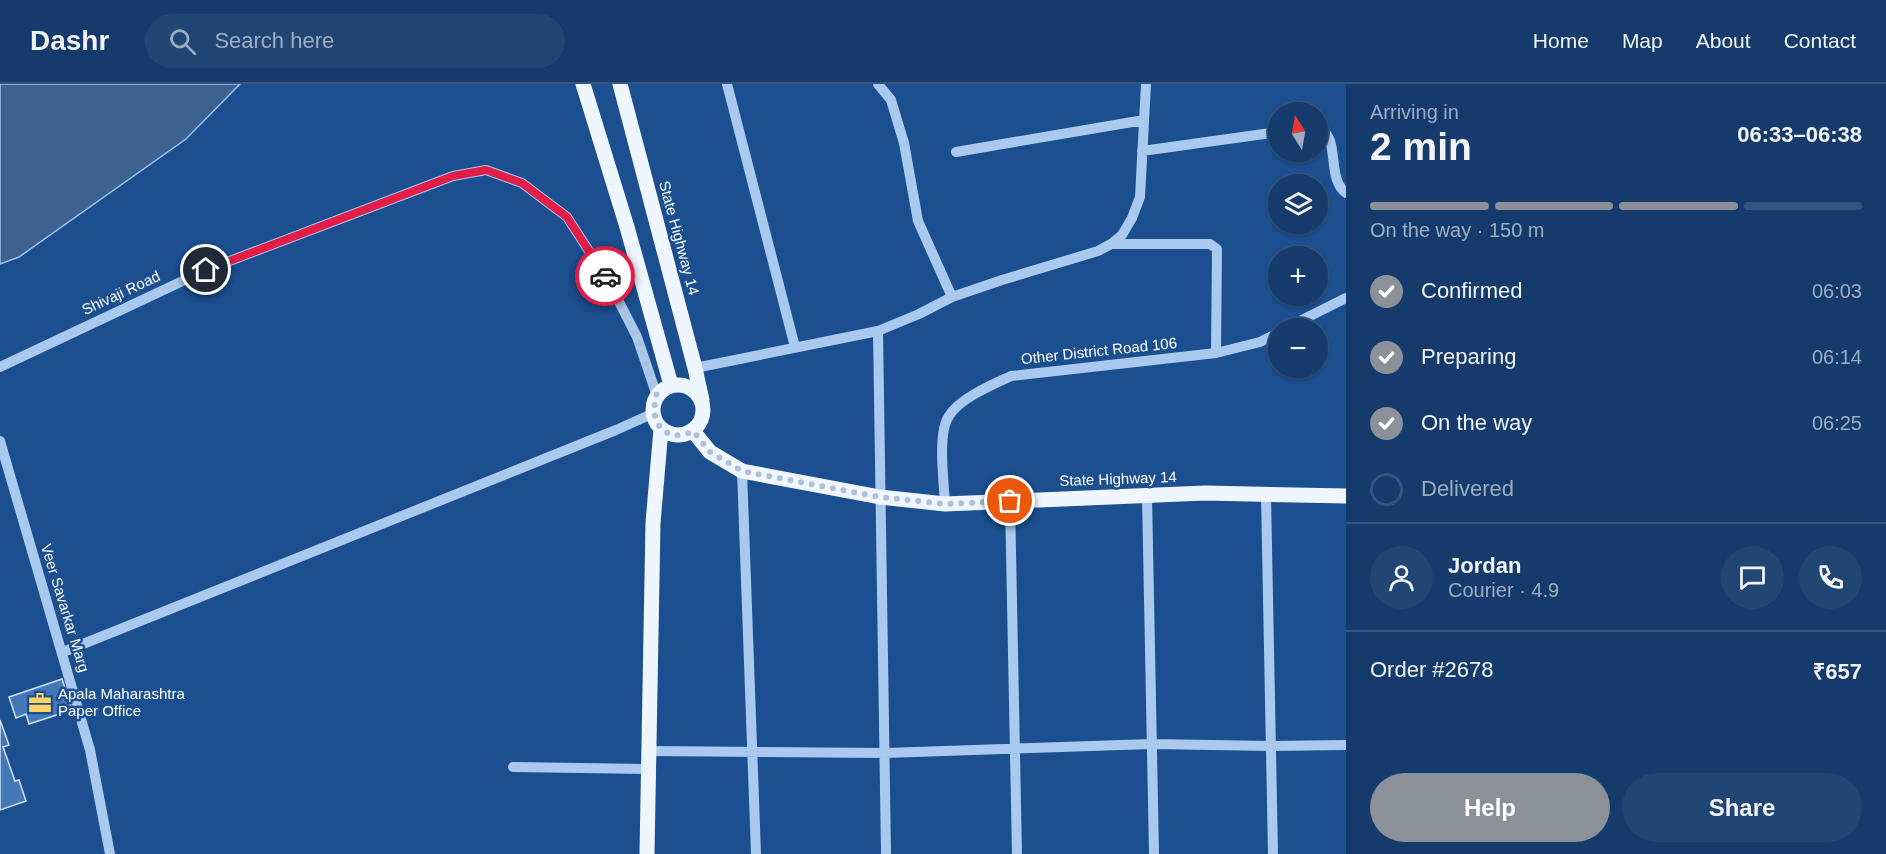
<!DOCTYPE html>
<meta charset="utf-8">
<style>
body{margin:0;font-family:Helvetica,sans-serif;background:#214673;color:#f1f3f6;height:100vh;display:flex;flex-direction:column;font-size:22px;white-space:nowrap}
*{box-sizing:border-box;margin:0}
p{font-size:20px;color:#9dadc1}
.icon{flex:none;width:33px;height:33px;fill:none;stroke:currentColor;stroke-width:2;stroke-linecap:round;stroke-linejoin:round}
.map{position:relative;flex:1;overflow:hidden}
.drawer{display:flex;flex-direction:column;background:#143b6b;width:540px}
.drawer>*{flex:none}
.needle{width:39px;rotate:349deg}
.fabs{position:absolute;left:1268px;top:18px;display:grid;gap:12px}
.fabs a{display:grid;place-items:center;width:60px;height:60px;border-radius:50%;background:#143b6b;box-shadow:0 2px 4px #0004,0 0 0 2px #33557e;font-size:30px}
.pin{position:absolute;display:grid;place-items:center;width:51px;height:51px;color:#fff;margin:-26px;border:3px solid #fff;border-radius:50%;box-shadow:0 2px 6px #0007}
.courier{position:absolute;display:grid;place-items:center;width:60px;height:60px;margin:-30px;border:4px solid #e11d48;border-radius:50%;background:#fff;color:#222;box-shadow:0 2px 8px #0007}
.overview em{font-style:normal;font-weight:800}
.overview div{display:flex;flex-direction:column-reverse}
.overview{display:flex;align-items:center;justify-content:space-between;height:102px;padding:0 24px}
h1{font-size:39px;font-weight:800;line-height:45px}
.bar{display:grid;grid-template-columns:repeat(4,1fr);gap:9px 6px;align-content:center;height:72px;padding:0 24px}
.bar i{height:8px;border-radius:4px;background:#33557e}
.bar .active{background:#8c9099}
.bar p{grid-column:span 4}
.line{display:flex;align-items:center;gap:15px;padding:0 24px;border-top:2px solid #33557e}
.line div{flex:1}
.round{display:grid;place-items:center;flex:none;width:63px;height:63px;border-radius:32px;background:#214673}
ol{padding:0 24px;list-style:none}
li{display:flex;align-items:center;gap:18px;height:66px}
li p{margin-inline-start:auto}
li .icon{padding:6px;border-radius:50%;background:#8c9099;color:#fff;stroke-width:4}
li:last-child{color:#9dadc1}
li i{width:33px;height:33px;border:3px solid #33557e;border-radius:50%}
.action{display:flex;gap:12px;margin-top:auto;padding:12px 24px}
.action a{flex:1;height:69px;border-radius:36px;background:#8c9099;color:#fff;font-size:24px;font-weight:800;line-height:69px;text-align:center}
.action a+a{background:#214673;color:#f1f3f6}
header{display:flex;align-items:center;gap:36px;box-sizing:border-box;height:84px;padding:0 30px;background:#143b6b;border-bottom:2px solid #33557e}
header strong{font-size:28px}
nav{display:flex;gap:33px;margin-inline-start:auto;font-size:21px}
.search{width:420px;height:54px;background:#214673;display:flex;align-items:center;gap:15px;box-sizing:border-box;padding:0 21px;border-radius:33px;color:#9dadc1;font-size:22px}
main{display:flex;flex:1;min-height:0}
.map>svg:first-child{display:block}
.water{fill:#3c6290;stroke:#9cc4f0;stroke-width:1.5}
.building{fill:#4478b7;stroke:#cfe3fa;stroke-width:1.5}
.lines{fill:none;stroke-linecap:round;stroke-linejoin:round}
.minor{stroke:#a9c9ee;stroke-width:10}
.major{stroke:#f0f6ff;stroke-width:15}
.done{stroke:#afc1d8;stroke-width:6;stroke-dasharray:0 10.8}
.route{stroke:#e11d48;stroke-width:8}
.labels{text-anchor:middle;stroke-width:5;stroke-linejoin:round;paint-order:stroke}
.street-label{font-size:15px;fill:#fff;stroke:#1b4f8f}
.poi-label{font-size:15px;fill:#fff;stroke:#1b4f8f;text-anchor:start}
</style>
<header>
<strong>Dashr</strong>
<div class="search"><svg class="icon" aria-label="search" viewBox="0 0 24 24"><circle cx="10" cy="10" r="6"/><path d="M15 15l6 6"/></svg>Search here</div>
<nav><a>Home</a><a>Map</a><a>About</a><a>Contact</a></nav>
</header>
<main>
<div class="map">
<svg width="1346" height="770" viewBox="0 0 1346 770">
<rect width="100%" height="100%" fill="#1b4f8f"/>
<!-- water -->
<path class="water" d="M0 0H240L186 55 19 173 0 180Z"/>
<!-- building -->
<path class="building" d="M62 595 72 626 29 640 26 630 16 634 9 613Z
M0 636 9 661 3 663 15 697 19 696 26 717 0 726Z"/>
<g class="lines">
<!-- minor -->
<path class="minor" d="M727 0 795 263
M878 0 891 16 904 59 918 137 952 213
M1317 45C1342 49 1325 94 1346 109
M1142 67 1278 48
M956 68 1144 36
M1111 160H1210L1217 165 1216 269
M1286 244 1346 214
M878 247 886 770
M0 283 206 186 453 92 486 86 522 99 567 133 609 198 637 253 657 312
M695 284 878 247 919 230 952 213 1002 196 1098 167 1111 160 1122 151 1132 134 1140 113 1146 0
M0 357 90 666 110 770
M742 387 756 770
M1266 411 1273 770
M1147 412 1154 770
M1010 417 1017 770
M945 420C944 398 937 349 949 332 960 314 992 301 1011 292L1216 269 1260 258 1278 249
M63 568 616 346 654 329
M648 667 885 669 1152 660 1271 662 1346 661
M513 683 648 685"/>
<!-- major -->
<path class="major" d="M583 0 627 143 671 301
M620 0 695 284 702 316
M653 326a25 25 0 1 1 50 0a25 25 0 1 1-50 0Z
M693 347 710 368 742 387 880 413 945 420 1205 409 1346 412
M647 770 653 439 661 345"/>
</g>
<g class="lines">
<!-- done -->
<path class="done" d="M605 192 637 253 657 312C647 338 667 361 693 347L710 368 742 387 880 413 945 420 1010 417"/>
<!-- route -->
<path class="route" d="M206 186 453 92 486 86 522 99 567 133 605 192"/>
</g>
<!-- icons -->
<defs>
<g id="office-bare" transform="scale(1.8)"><path d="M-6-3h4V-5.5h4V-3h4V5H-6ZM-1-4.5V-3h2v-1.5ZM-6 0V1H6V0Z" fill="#ffd166" stroke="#1b4f8f" stroke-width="2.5" paint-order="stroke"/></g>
</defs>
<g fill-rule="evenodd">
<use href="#office-bare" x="40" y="619"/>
</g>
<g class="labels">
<!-- street labels -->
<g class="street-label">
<text transform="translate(679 154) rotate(75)" y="5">State Highway 14</text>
<text transform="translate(121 209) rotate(-25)" y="5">Shivaji Road</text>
<text transform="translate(1099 267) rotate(-6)" y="5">Other District Road 106</text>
<text transform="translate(1118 395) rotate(-2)" y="5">State Highway 14</text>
<text transform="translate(65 524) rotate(73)" y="5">Veer Savarkar Marg</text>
</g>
<!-- poi labels -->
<g class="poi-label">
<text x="58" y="615">Apala Maharashtra<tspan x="58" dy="17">Paper Office</tspan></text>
</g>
</g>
</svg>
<div class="fabs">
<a><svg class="needle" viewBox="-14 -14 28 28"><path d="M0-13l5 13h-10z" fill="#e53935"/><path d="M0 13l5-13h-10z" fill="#9dadc1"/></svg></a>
<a><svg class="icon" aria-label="layers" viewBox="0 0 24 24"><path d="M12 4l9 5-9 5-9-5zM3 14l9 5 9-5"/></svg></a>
<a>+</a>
<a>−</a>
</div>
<div class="pin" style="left:1010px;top:417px;background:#ea580c"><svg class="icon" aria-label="bag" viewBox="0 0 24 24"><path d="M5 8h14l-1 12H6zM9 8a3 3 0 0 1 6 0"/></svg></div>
<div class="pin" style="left:206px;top:186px;background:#1f2937"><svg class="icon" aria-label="home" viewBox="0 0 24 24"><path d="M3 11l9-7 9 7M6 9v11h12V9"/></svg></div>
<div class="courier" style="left:605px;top:192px"><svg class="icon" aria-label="car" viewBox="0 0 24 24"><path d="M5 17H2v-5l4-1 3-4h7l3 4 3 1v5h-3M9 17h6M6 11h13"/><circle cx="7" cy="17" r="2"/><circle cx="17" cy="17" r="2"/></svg></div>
</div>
<section class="drawer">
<div class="overview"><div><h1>2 min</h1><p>Arriving in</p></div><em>06:33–06:38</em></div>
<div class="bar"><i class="active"></i><i class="active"></i><i class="active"></i><i></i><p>On the way · 150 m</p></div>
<ol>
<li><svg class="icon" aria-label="check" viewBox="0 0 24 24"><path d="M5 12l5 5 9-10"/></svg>Confirmed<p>06:03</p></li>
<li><svg class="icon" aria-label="check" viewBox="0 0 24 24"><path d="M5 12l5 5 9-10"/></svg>Preparing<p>06:14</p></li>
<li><svg class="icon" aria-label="check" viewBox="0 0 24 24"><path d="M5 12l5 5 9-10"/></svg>On the way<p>06:25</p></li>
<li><i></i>Delivered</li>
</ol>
<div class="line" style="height:108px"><a class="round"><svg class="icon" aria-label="person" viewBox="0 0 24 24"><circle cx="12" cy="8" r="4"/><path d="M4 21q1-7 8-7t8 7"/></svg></a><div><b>Jordan</b><p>Courier · 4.9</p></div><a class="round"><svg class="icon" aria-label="chat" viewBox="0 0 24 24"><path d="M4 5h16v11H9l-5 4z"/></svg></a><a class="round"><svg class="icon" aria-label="phone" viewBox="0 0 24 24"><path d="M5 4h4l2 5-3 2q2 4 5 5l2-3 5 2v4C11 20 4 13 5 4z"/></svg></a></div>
<div class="line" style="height:78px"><div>Order #2678</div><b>₹657</b></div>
<div class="action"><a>Help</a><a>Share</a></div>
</section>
</main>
